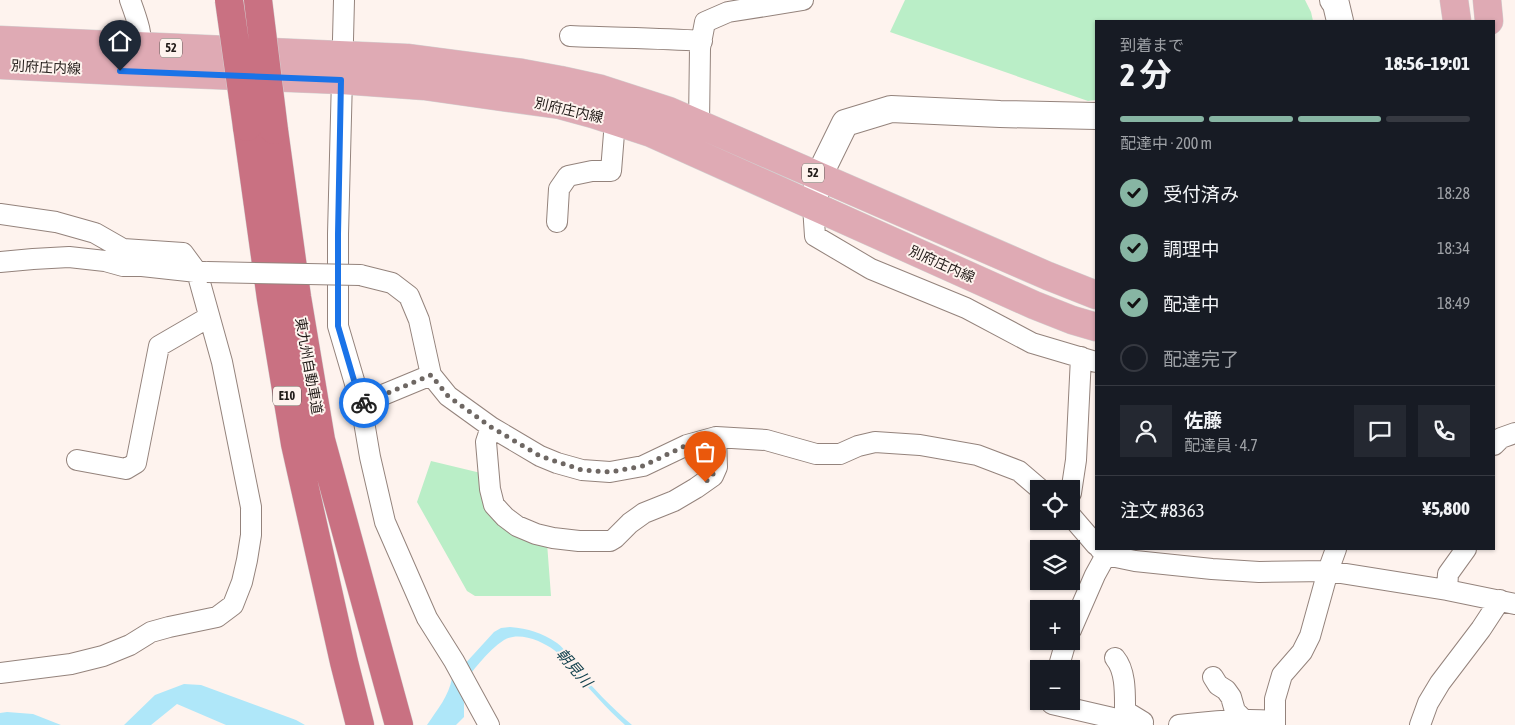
<!DOCTYPE html>
<html lang="ja">
<meta charset="utf-8">
<style>
body{margin:0;font-family:"Asap Condensed","Noto Sans JP",sans-serif;background:#242831;color:#f1f3f6;height:100vh;display:flex;flex-direction:column;font-size:19px;white-space:nowrap}
*{box-sizing:border-box;margin:0}
p{font-size:16px;color:#9ea1a6}
.icon{flex:none;width:28px;height:28px;fill:none;stroke:currentColor;stroke-width:2;stroke-linecap:round;stroke-linejoin:round}
.map{position:relative;flex:1;overflow:hidden}
.sheet{position:absolute;left:1095px;top:20px;width:400px;height:530px;display:flex;flex-direction:column;background:#171b24;border-radius:0px;box-shadow:0 1px 4px #0004}
.sheet>*{flex:none}
.tools{position:absolute;left:1030px;top:480px;display:grid;gap:10px}
.tools a{display:grid;place-items:center;width:50px;height:50px;border-radius:0px;background:#171b24;box-shadow:0 1px 4px #0004;font-size:25px}
.pin{position:absolute;display:grid;place-items:center;width:42px;height:42px;color:#fff;margin:-51px -21px;border-radius:50% 50% 50% 0;rotate:-45deg;box-shadow:0 0 5px #0007}
.pin .icon{rotate:45deg}
.courier{position:absolute;display:grid;place-items:center;width:50px;height:50px;margin:-25px;border:4px solid #1a73e8;border-radius:50%;background:#fff;color:#222;box-shadow:0 1px 6px #0007}
.overview em{font-style:normal;font-weight:700}
.overview div{display:flex;flex-direction:column-reverse}
.overview{display:flex;align-items:center;justify-content:space-between;height:85px;padding:0 25px}
h1{font-size:32px;font-weight:700;line-height:38px}
.bar{display:grid;grid-template-columns:repeat(4,1fr);gap:8px 5px;align-content:center;height:60px;padding:0 25px}
.bar i{height:6px;border-radius:4px;background:#363941}
.bar .selected{background:#87b5a3}
.bar p{grid-column:span 4}
.line{display:flex;align-items:center;gap:12px;padding:0 25px;border-top:1px solid #363941}
.line div{flex:1}
.round{display:grid;place-items:center;flex:none;width:52px;height:52px;border-radius:0px;background:#242831}
ol{padding:0 25px;list-style:none}
li{display:flex;align-items:center;gap:15px;height:55px}
li p{margin-inline-start:auto}
li .icon{padding:5px;border-radius:50%;background:#87b5a3;color:#111;stroke-width:4}
li:last-child{color:#9ea1a6}
li i{width:28px;height:28px;border:2px solid #363941;border-radius:50%}
.map>svg:first-child{display:block}
.green{fill:#baeec7}
.water{fill:#afe7f9}
.lines{fill:none;stroke-linecap:round;stroke-linejoin:round}
.minor-casing{stroke:#94837c;stroke-width:22}
.tertiary-casing{stroke:#94837c;stroke-width:28}
.primary-casing{stroke:#d3d1d1;stroke-width:29}
.motorway-casing{stroke:#d3d1d1;stroke-width:29}
.minor{stroke:#fff;stroke-width:20}
.tertiary{stroke:#fff;stroke-width:26}
.primary{stroke:#dfaab4;stroke-width:28}
.motorway{stroke:#c97182;stroke-width:28}
.minor-bridge-casing{stroke:#94837c;stroke-width:22;stroke-linecap:butt}
.motorway-bridge-casing{stroke:#d3d1d1;stroke-width:29;stroke-linecap:butt}
.minor-bridge{stroke:#fff;stroke-width:20}
.motorway-bridge{stroke:#c97182;stroke-width:28}
.done{stroke:#6e6763;stroke-width:5;stroke-dasharray:0 9}
.route{stroke:#1a73e8;stroke-width:6}
.labels{text-anchor:middle;stroke-width:4;stroke-linejoin:round;paint-order:stroke}
.shield{fill:#fef3ee;stroke:#635c58;stroke-width:1}
.shield-label{font-size:12px;font-weight:bold;fill:#211b18}
.street-label{font-size:14px;fill:#211b18;stroke:#fef3ee}
.water-label{font-size:15px;font-style:italic;fill:#0d3d49;stroke:#fef3ee}
</style>
<div class="map">
<svg width="1515" height="725" viewBox="0 0 1515 725">
<rect width="100%" height="100%" fill="#fef3ee"/>
<!-- green -->
<path class="green" d="M905 0H1305L1311 12 1313 21H1096V100L1088 101 890 32Z
M431 461 485 474 486 492 547 543 551 596H475L467 591 417 502Z"/>
<!-- water -->
<path class="water" d="M510 627C529 629 541 632 557 643 566 649 569 659 575 667 593 688 611 707 632 725H625C606 708 590 689 572 670 566 664 561 655 554 650 542 641 519 631 504 640 487 651 473 671 460 687L464 703V717L456 725H427C437 710 449 696 452 678L494 632 501 628Z
M184 684 201 685 296 720 305 725H226L177 704 151 725H124L155 695Z
M7 712 33 714 61 725H0V713Z"/>
<g class="lines">
<!-- minor casing -->
<g class="minor-casing">
<path id="minor" d="M130 0C137 19 144 38 141 58
M344 0 338 234V326L361 404 370 457 385 522 427 618 454 661 489 725
M570 36C614 38 658 38 702 41
M699 124 700 48 705 22 728 12 803 0
M813 206 815 236 871 269 966 308 1032 343 1096 362
M0 214 56 222 95 233 123 249 183 253 197 272H205
M557 222 559 189 568 176 592 171H611L615 121
M0 262 33 259 69 257 105 261 123 266H142L197 272 222 362 251 507V535L247 560 242 582 233 605 217 617 169 627 151 632 130 645 103 656 71 664 0 673
M360 275 392 283 409 296 419 320 431 375 448 396 491 427 540 456 557 463 582 470 610 472 643 466 687 445 716 437 766 440 816 454H840L858 446 875 442 920 445 977 455 1019 471 1040 489
M361 404 431 375
M491 427 486 442 490 489 494 505 505 517 517 526 536 534 553 538 579 541H610L615 538 630 523 644 513 674 501 696 488 713 476 717 467 716 437
M1494 445 1501 438 1515 433
M77 460 126 469 136 463 159 346 209 317
M1071 493 1076 460 1081 357
M1071 516 1096 545
M1100 549 1106 555 1135 561 1212 569 1259 572 1328 571 1447 590 1515 604
M1447 590 1448 574 1466 549
M1071 630 1095 575 1106 555
M1115 658C1126 671 1125 694 1125 711L1143 722
M1058 669 1066 641
M1213 677 1218 685 1226 690 1231 697 1235 711 1244 720
M1052 701V704L1143 725
M1179 725C1211 721 1243 718 1275 721
M1275 725V699L1282 675 1302 652 1310 636 1328 571 1336 549
M1420 725 1428 703 1440 683 1481 629 1500 600"/>
</g>
<!-- tertiary casing -->
<g class="tertiary-casing">
<path id="tertiary" d="M1333 0 1336 4 1340 21
M813 206 819 176 845 123 891 109 1000 114 1096 116"/>
</g>
<!-- primary casing -->
<g class="primary-casing">
<path id="primary" d="M1454 0 1457 21
M1487 0 1489 21
M0 40 407 58 522 73 560 80 601 89 669 111 1048 276 1096 295
M0 65 140 72 341 80 424 86 560 105 593 114 651 133 1034 305 1072 320 1096 327"/>
</g>
<!-- motorway casing -->
<g class="motorway-casing">
<path id="motorway" d="M247 127 271 299 295 444 344 662 360 725
M274 130 297 297 321 440 399 725"/>
</g>
<!-- minor -->
<use href="#minor" class="minor"/>
<!-- tertiary -->
<use href="#tertiary" class="tertiary"/>
<!-- primary -->
<use href="#primary" class="primary"/>
<!-- motorway -->
<use href="#motorway" class="motorway"/>
<!-- minor-bridge casing -->
<g class="minor-bridge-casing">
<path id="minor-bridge" d="M207 272 360 275"/>
</g>
<!-- motorway-bridge casing -->
<g class="motorway-bridge-casing">
<path id="motorway-bridge" d="M229 0 247 127
M258 0 274 130"/>
</g>
<!-- minor-bridge -->
<use href="#minor-bridge" class="minor-bridge"/>
<!-- motorway-bridge -->
<use href="#motorway-bridge" class="motorway-bridge"/>
</g>
<g class="lines">
<!-- done -->
<path class="done" d="M364 403 431 375 448 396 491 427 540 456 582 470 610 472 643 466 687 445 716 437C716 455 722 470 705 482"/>
<!-- route -->
<path class="route" d="M120 71 341 80 338 234V326L361 404 364 403"/>
</g>
<g class="labels">
<!-- shield labels -->
<g class="shield">
<rect x="160" y="38.5" width="22" height="19" rx="4"/>
<rect x="802" y="163.5" width="22" height="19" rx="4"/>
<rect x="273" y="386.5" width="28" height="19" rx="4"/>
</g>
<g class="shield-label">
<text x="171" y="52">52</text>
<text x="813" y="177">52</text>
<text x="287" y="400">E10</text>
</g>
<!-- street labels -->
<g class="street-label">
<text transform="translate(46 67) rotate(3)" y="5">別府庄内線</text>
<text transform="translate(569 110) rotate(13)" y="5">別府庄内線</text>
<text transform="translate(942 264) rotate(24)" y="5">別府庄内線</text>
<text transform="translate(309 366) rotate(80)" y="5">東九州自動車道</text>
</g>
<!-- water labels -->
<g class="water-label">
<text transform="translate(574 668) rotate(49)" y="5">朝見川</text>
</g>
</g>
</svg>
<div class="tools">
<a><svg class="icon" aria-label="locate" viewBox="0 0 24 24"><circle cx="12" cy="12" r="6"/><path d="M12 2v4M12 18v4M2 12h4M18 12h4"/></svg></a>
<a><svg class="icon" aria-label="layers" viewBox="0 0 24 24"><path d="M12 4l9 5-9 5-9-5zM3 14l9 5 9-5"/></svg></a>
<a>+</a>
<a>−</a>
</div>
<div class="pin" style="left:705px;top:482px;background:#ea580c"><svg class="icon" aria-label="bag" viewBox="0 0 24 24"><path d="M5 8h14l-1 12H6zM9 8a3 3 0 0 1 6 0"/></svg></div>
<div class="pin" style="left:120px;top:71px;background:#1f2937"><svg class="icon" aria-label="home" viewBox="0 0 24 24"><path d="M3 11l9-7 9 7M6 9v11h12V9"/></svg></div>
<div class="courier" style="left:364px;top:403px"><svg class="icon" aria-label="bike" viewBox="0 0 24 24"><circle cx="6" cy="16" r="4"/><circle cx="18" cy="16" r="4"/><path d="M6 16l4-8h5l3 8M10 8l3 8H6M13 5h3"/></svg></div>
<section class="sheet">
<div class="overview"><div><h1>2 分</h1><p>到着まで</p></div><em>18:56–19:01</em></div>
<div class="bar"><i class="selected"></i><i class="selected"></i><i class="selected"></i><i></i><p>配達中 · 200 m</p></div>
<ol>
<li><svg class="icon" aria-label="check" viewBox="0 0 24 24"><path d="M5 12l5 5 9-10"/></svg>受付済み<p>18:28</p></li>
<li><svg class="icon" aria-label="check" viewBox="0 0 24 24"><path d="M5 12l5 5 9-10"/></svg>調理中<p>18:34</p></li>
<li><svg class="icon" aria-label="check" viewBox="0 0 24 24"><path d="M5 12l5 5 9-10"/></svg>配達中<p>18:49</p></li>
<li><i></i>配達完了</li>
</ol>
<div class="line" style="height:90px"><a class="round"><svg class="icon" aria-label="person" viewBox="0 0 24 24"><circle cx="12" cy="8" r="4"/><path d="M4 21q1-7 8-7t8 7"/></svg></a><div><b>佐藤</b><p>配達員 · 4.7</p></div><a class="round"><svg class="icon" aria-label="chat" viewBox="0 0 24 24"><path d="M4 5h16v11H9l-5 4z"/></svg></a><a class="round"><svg class="icon" aria-label="phone" viewBox="0 0 24 24"><path d="M5 4h4l2 5-3 2q2 4 5 5l2-3 5 2v4C11 20 4 13 5 4z"/></svg></a></div>
<div class="line" style="height:65px"><div>注文 #8363</div><b>¥5,800</b></div>
</section>
</div>
